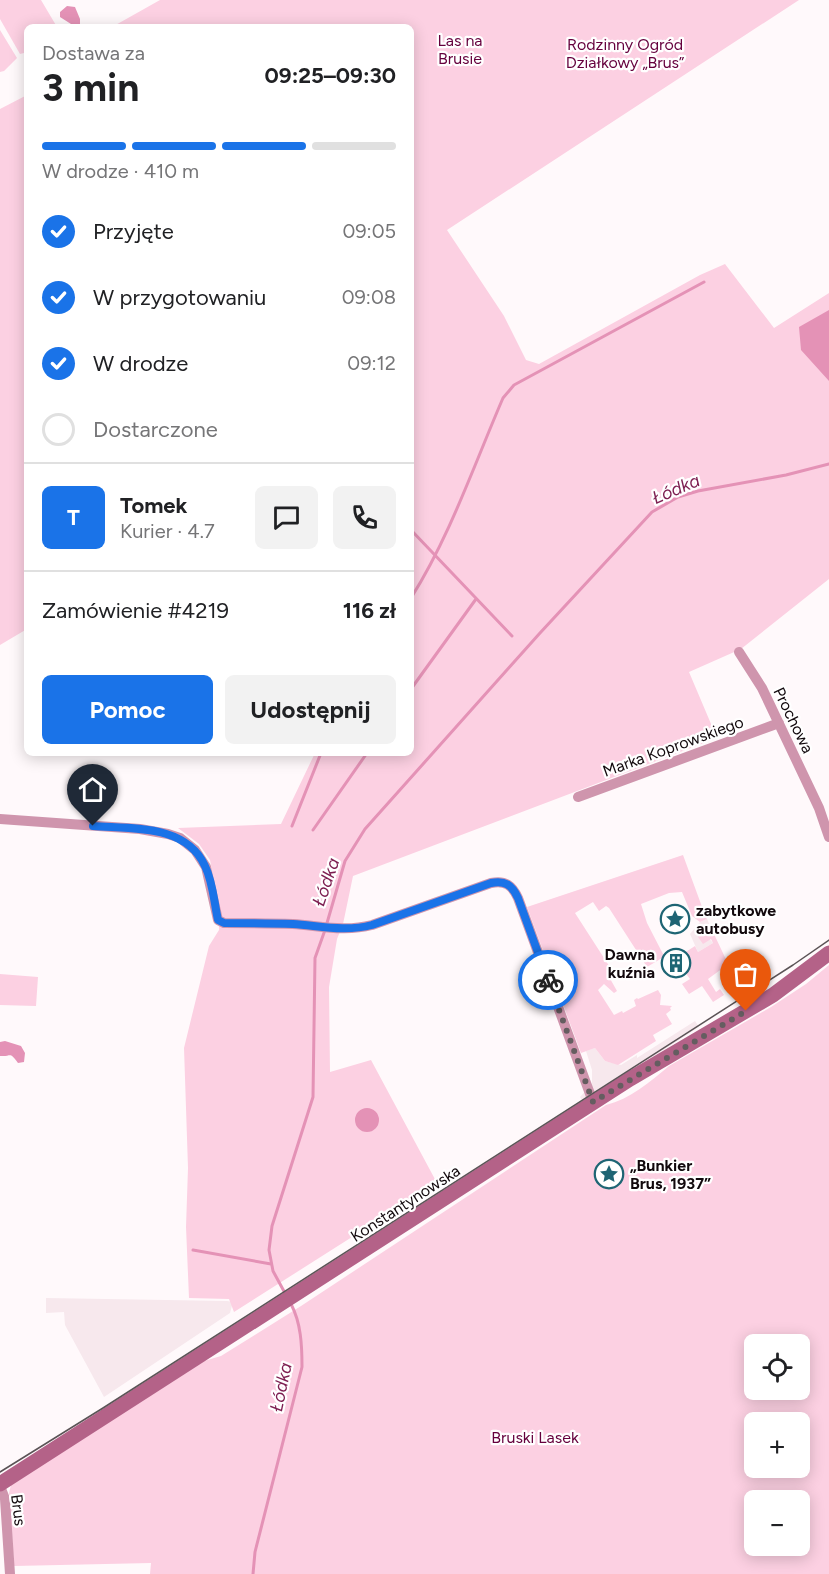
<!DOCTYPE html>
<html lang="pl">
<meta charset="utf-8">
<style>
body{margin:0;font-family:Figtree,sans-serif;background:#f2f2f2;color:#202124;height:100vh;display:flex;flex-direction:column;font-size:22px;white-space:nowrap}
*{box-sizing:border-box;margin:0}
p{font-size:20px;color:#757577}
.icon{flex:none;width:33px;height:33px;fill:none;stroke:currentColor;stroke-width:2;stroke-linecap:round;stroke-linejoin:round}
.map{position:relative;flex:1;overflow:hidden}
.details{position:absolute;left:24px;top:24px;width:390px;height:732px;display:flex;flex-direction:column;background:#fff;border-radius:9px;box-shadow:0 3px 15px #0003}
.details>*{flex:none}
.fabs{position:absolute;left:744px;top:1334px;display:grid;gap:12px}
.fabs a{display:grid;place-items:center;width:66px;height:66px;border-radius:9px;background:#fff;box-shadow:0 3px 15px #0003;font-size:30px}
.pin{position:absolute;display:grid;place-items:center;width:51px;height:51px;color:#fff;margin:-62px -26px;border-radius:50% 50% 50% 0;rotate:-45deg;box-shadow:0 0 6px #0007}
.pin .icon{rotate:45deg}
.courier{position:absolute;display:grid;place-items:center;width:60px;height:60px;margin:-30px;border:4px solid #1a73e8;border-radius:50%;background:#fff;color:#222;box-shadow:0 2px 8px #0007}
.summary em{font-style:normal;font-weight:700}
.summary div{display:flex;flex-direction:column-reverse}
.summary{display:flex;align-items:center;justify-content:space-between;height:102px;padding:0 18px}
h1{font-size:39px;font-weight:700;line-height:45px}
.bar{display:grid;grid-template-columns:repeat(4,1fr);gap:9px 6px;align-content:center;height:72px;padding:0 18px}
.bar i{height:8px;border-radius:4px;background:#e0e0e0}
.bar .on{background:#1a73e8}
.bar p{grid-column:span 4}
.line{display:flex;align-items:center;gap:15px;padding:0 18px;border-top:2px solid #e0e0e0}
.line div{flex:1}
.round{display:grid;place-items:center;flex:none;width:63px;height:63px;border-radius:9px;background:#f2f2f2}
ol{padding:0 18px;list-style:none}
li{display:flex;align-items:center;gap:18px;height:66px}
li p{margin-inline-start:auto}
li .icon{padding:6px;border-radius:50%;background:#1a73e8;color:#fff;stroke-width:4}
li:last-child{color:#757577}
li i{width:33px;height:33px;border:3px solid #e0e0e0;border-radius:50%}
.action{display:flex;gap:12px;margin-top:auto;padding:12px 18px}
.action a{flex:1;height:69px;border-radius:9px;background:#1a73e8;color:#fff;font-size:24px;font-weight:700;line-height:69px;text-align:center}
.action a+a{background:#f2f2f2;color:#202124}
.map>svg:first-child{display:block}
.built{fill:#f7e8ed}
.green{fill:#fcd0e2;fill-rule:evenodd}
.water{fill:#e492b6}
.lines{fill:none;stroke-linecap:round;stroke-linejoin:round}
.stream{stroke:#e492b6;stroke-width:3}
.minor{stroke:#cf95ad;stroke-width:10}
.secondary{stroke:#b46288;stroke-width:15}
.tram{stroke:#5b5356;stroke-width:1.5}
.done{stroke:#655d60;stroke-width:6;stroke-dasharray:0 10.8}
.route{stroke:#1a73e8;stroke-width:8}
.labels{text-anchor:middle;stroke-width:4.5;stroke-linejoin:round;paint-order:stroke}
.park-label{font-size:16px;fill:#65003d;stroke:#fff}
.street-label{font-size:16px;fill:#12090d;stroke:#fff}
.poi-label{font-size:16px;font-weight:bold;fill:#12090d;stroke:#fff;text-anchor:start}
.water-label{font-size:18px;font-style:italic;fill:#7d1e51;stroke:#fff}
</style>
<div class="map">
<svg width="829" height="1574" viewBox="0 0 829 1574">
<rect width="100%" height="100%" fill="#fff9fb"/>
<!-- built -->
<path class="built" d="M707 919 711 929 704 932 713 943 698 952 690 934 700 922Z
M695 1021 699 1027 591 1097 590 1095 582 1100 580 1097 592 1084V1070L586 1051 595 1048 605 1061 621 1065 637 1055V1058Z
M46 1298 227 1301 233 1302 230 1313 104 1397 65 1325 64 1312 46 1313Z"/>
<!-- green -->
<path class="green" d="M0 0H41L57 27H27V63L24 61 26 57 24 53 20 54 0 19Z
M160 0H799L447 230 504 316 526 360 539 364 700 275 725 264 774 328 829 293V579L741 649 689 672 717 738 353 876 343 924 337 939 329 987 330 1072 371 1060 437 1183 234 1312 229 1299 189 1298 186 1227 188 1168 184 1048 209 946 219 930 218 903 210 860 199 844 178 828 281 824 315 753H411V27H112Z
M0 30 17 58 4 71 0 72Z
M27 95V629L0 645V109Z
M683 855 705 915 739 987 736 989 728 976 732 973 729 969 725 971 723 968 708 979 716 992 720 989 724 995 713 1002 702 986 689 994 682 984 690 979 682 968 687 965 681 955 695 946 698 952 713 943 711 939 703 944 698 937 711 928 707 919 700 922 692 916 682 892 669 893 641 904 647 923 663 954 662 958 647 967 609 908 606 906 599 911 593 902 575 913 613 972 608 975 617 991 614 993 604 984 598 990 614 1015 622 1011 623 1013 636 1006 634 1000 637 998 638 999 658 990 661 995 660 1005 672 1006 670 1008 671 1010 666 1014 672 1024 653 1035 656 1041 618 1065 605 1061 595 1048 581 1053 527 907Z
M829 965V1574H150L151 1563 14 1566 9 1493 11 1485 204 1361 221 1356 301 1306 606 1105C630 1099 650 1082 669 1066L771 1007 806 984ZM754 1344H800V1389H754ZM754 1422H800V1467H754ZM754 1500H800V1545H754Z
M0 974 38 977 36 1006 0 1005Z"/>
<!-- water -->
<path class="water" d="M67 6 75 7 80 19V27H70L71 24 60 17V12Z
M829 310V381L801 350 799 327Z
M5 1041 21 1046 25 1053 24 1062 18 1063C9 1051 12 1057 0 1056V1042Z
M355 1120a12 12 0 1 1 24 0a12 12 0 1 1-24 0Z"/>
<g class="lines">
<!-- stream -->
<path class="stream" d="M411 530 512 636
M411 598C450 536 474 465 503 398L514 385 704 282
M411 689 476 599
M292 826 321 753
M313 830 367 753
M327 923 345 861 365 829 540 633 652 512 678 497 698 491 786 475 829 464
M193 1250 271 1264
M286 1295 273 1271 269 1250 272 1226 313 1097 315 958 325 930
M253 1574 255 1552 302 1367C302 1345 301 1323 291 1304"/>
<!-- minor -->
<path class="minor" d="M739 652 762 688 819 808 829 837
M578 797 779 723
M0 819 140 829 168 834 180 838 195 850 206 867 218 920 224 923C247 923 270 923 293 924 321 926 345 932 372 925L491 883C505 880 512 885 518 898L593 1102
M0 1486 5 1499 10 1574"/>
<!-- secondary -->
<path class="secondary" d="M0 1484 630 1079 773 995 829 953"/>
<!-- tram -->
<path class="tram" d="M0 1472 103 1408 793 965 829 940"/>
</g>
<g class="lines">
<!-- done -->
<path class="done" d="M548 980 593 1102 746 1011"/>
<!-- route -->
<path class="route" d="M93 826C132 829 186 824 205 866 213 882 214 902 218 920L224 923C247 923 270 923 293 924 321 926 345 932 372 925L491 883C505 880 512 885 518 898L548 980"/>
</g>
<!-- icons -->
<defs>
<g id="sight-ring" transform="scale(1.5)"><circle r="9.5" fill="#fff" stroke="#1e6574" stroke-width="1.5"/><path d="M0-6L1.8-2.2L6-1.7L2.9 1.2L3.7 5.4L0 3.3L-3.7 5.4L-2.9 1.2L-6-1.7L-1.8-2.2Z" fill="#1e6574"/></g>
<g id="building-ring" transform="scale(1.5)"><circle r="9.5" fill="#fff" stroke="#1e6574" stroke-width="1.5"/><path d="M-4-6H4V6H1V3H-1V6H-4ZM-2.5-4.3h1.7v1.8h-1.7ZM.8-4.3h1.7v1.8H.8ZM-2.5-1h1.7V.8h-1.7ZM.8-1h1.7V.8H.8Z" fill="#1e6574"/></g>
</defs>
<g fill-rule="evenodd">
<use href="#sight-ring" x="675" y="919"/>
<use href="#building-ring" x="676" y="963"/>
<use href="#sight-ring" x="609" y="1174"/>
</g>
<g class="labels">
<!-- park labels -->
<g class="park-label">
<text x="460" y="46">Las na<tspan x="460" dy="18">Brusie</tspan></text>
<text x="625" y="50">Rodzinny Ogród<tspan x="625" dy="18">Działkowy „Brus”</tspan></text>
<text x="535" y="1443">Bruski Lasek</text>
</g>
<!-- street labels -->
<g class="street-label">
<text transform="translate(794 720) rotate(64)" y="6">Prochowa</text>
<text transform="translate(673 746) rotate(-20)" y="6">Marka Koprowskiego</text>
<text transform="translate(405 1203) rotate(-33)" y="6">Konstantynowska</text>
<text transform="translate(19 1510) rotate(83)" y="6">Brus</text>
</g>
<!-- poi labels -->
<g class="poi-label">
<text x="696" y="916">zabytkowe<tspan x="696" dy="18">autobusy</tspan></text>
<text x="655" y="960" text-anchor="end">Dawna<tspan x="655" dy="18">kuźnia</tspan></text>
<text x="630" y="1171">„Bunkier<tspan x="630" dy="18">Brus, 1937”</tspan></text>
</g>
<!-- water labels -->
<g class="water-label">
<text transform="translate(676 489) rotate(-23)" y="6">Łódka</text>
<text transform="translate(326 882) rotate(-71)" y="6">Łódka</text>
<text transform="translate(281 1387) rotate(-78)" y="6">Łódka</text>
</g>
</g>
</svg>
<div class="fabs">
<a><svg class="icon" aria-label="locate" viewBox="0 0 24 24"><circle cx="12" cy="12" r="6"/><path d="M12 2v4M12 18v4M2 12h4M18 12h4"/></svg></a>
<a>+</a>
<a>−</a>
</div>
<div class="pin" style="left:746px;top:1011px;background:#ea580c"><svg class="icon" aria-label="bag" viewBox="0 0 24 24"><path d="M5 8h14l-1 12H6zM9 8a3 3 0 0 1 6 0"/></svg></div>
<div class="pin" style="left:93px;top:826px;background:#1f2937"><svg class="icon" aria-label="home" viewBox="0 0 24 24"><path d="M3 11l9-7 9 7M6 9v11h12V9"/></svg></div>
<div class="courier" style="left:548px;top:980px"><svg class="icon" aria-label="bike" viewBox="0 0 24 24"><circle cx="6" cy="16" r="4"/><circle cx="18" cy="16" r="4"/><path d="M6 16l4-8h5l3 8M10 8l3 8H6M13 5h3"/></svg></div>
<section class="details">
<div class="summary"><div><h1>3 min</h1><p>Dostawa za</p></div><em>09:25–09:30</em></div>
<div class="bar"><i class="on"></i><i class="on"></i><i class="on"></i><i></i><p>W drodze · 410 m</p></div>
<ol>
<li><svg class="icon" aria-label="check" viewBox="0 0 24 24"><path d="M5 12l5 5 9-10"/></svg>Przyjęte<p>09:05</p></li>
<li><svg class="icon" aria-label="check" viewBox="0 0 24 24"><path d="M5 12l5 5 9-10"/></svg>W przygotowaniu<p>09:08</p></li>
<li><svg class="icon" aria-label="check" viewBox="0 0 24 24"><path d="M5 12l5 5 9-10"/></svg>W drodze<p>09:12</p></li>
<li><i></i>Dostarczone</li>
</ol>
<div class="line" style="height:108px"><b class="round" style="background:#1a73e8;color:#fff">T</b><div><b>Tomek</b><p>Kurier · 4.7</p></div><a class="round"><svg class="icon" aria-label="chat" viewBox="0 0 24 24"><path d="M4 5h16v11H9l-5 4z"/></svg></a><a class="round"><svg class="icon" aria-label="phone" viewBox="0 0 24 24"><path d="M5 4h4l2 5-3 2q2 4 5 5l2-3 5 2v4C11 20 4 13 5 4z"/></svg></a></div>
<div class="line" style="height:78px"><div>Zamówienie #4219</div><b>116 zł</b></div>
<div class="action"><a>Pomoc</a><a>Udostępnij</a></div>
</section>
</div>
